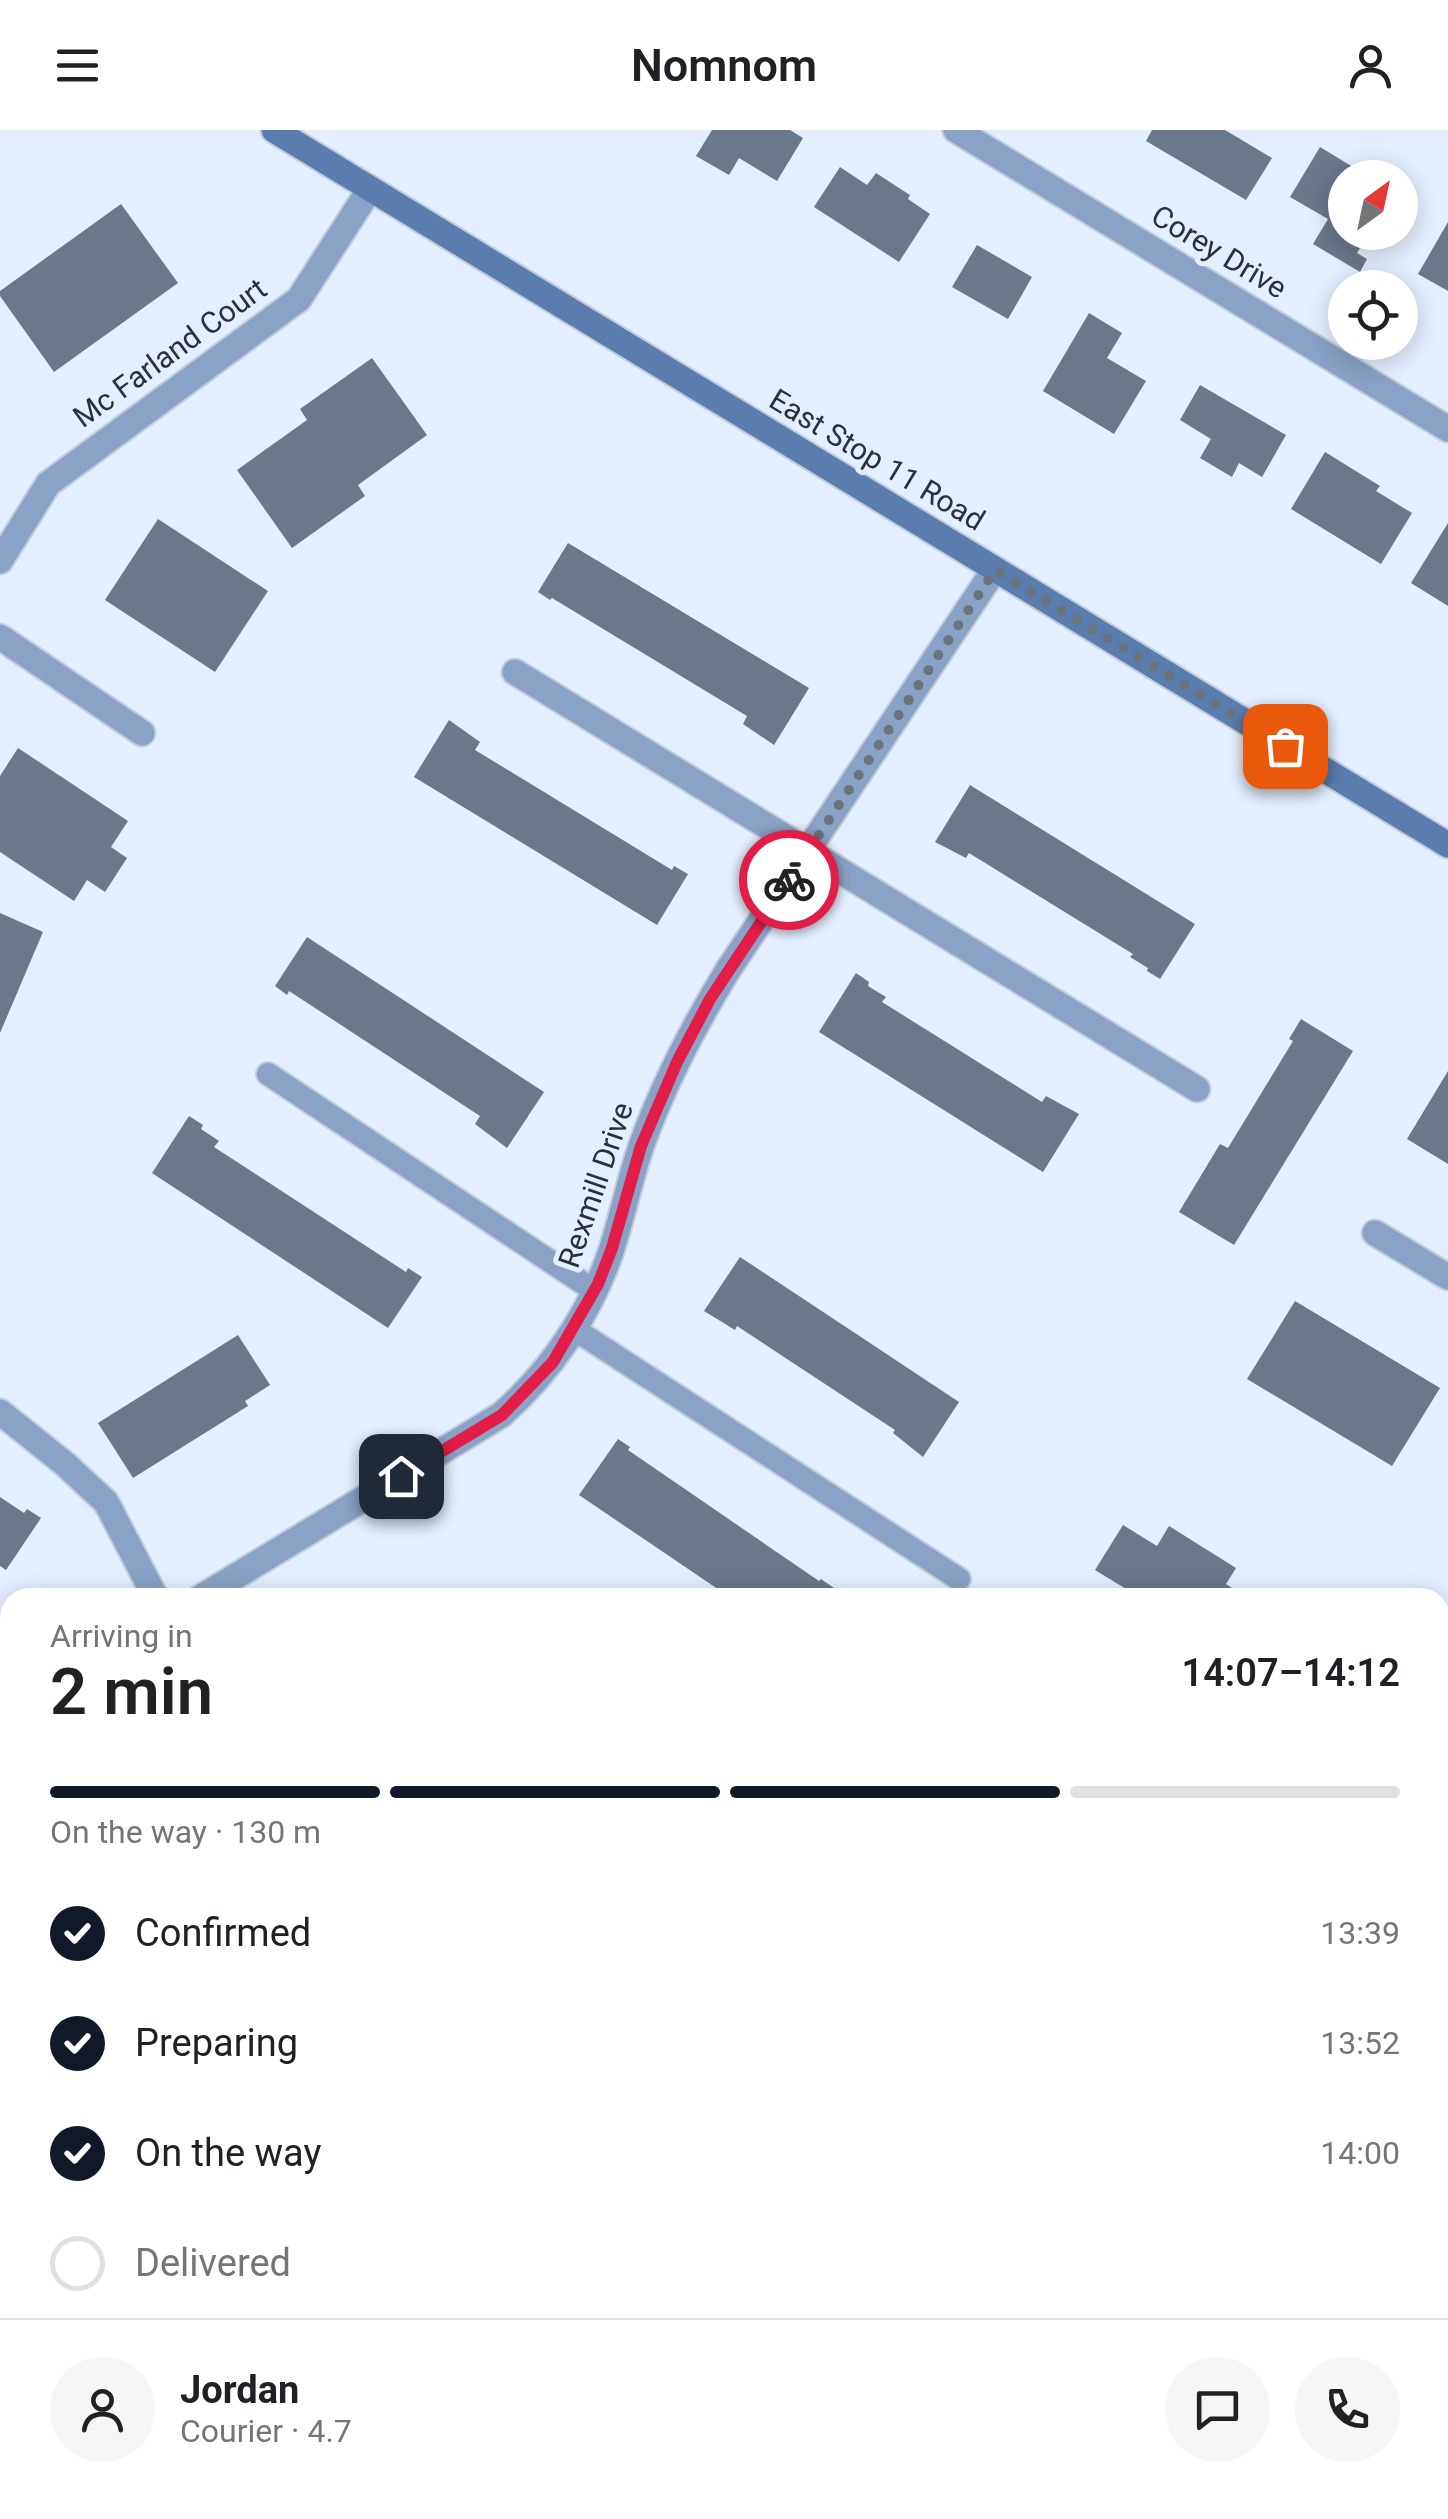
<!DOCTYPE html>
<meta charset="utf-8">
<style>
body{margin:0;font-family:Roboto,sans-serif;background:#f6f6f6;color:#202124;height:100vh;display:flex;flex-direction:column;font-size:38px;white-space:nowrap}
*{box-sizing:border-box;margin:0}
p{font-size:32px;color:#757577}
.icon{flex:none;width:55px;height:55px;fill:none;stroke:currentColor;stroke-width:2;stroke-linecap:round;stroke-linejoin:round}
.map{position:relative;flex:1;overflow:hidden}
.panel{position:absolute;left:0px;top:1458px;width:1450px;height:932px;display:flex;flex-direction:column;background:#fff;border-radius:30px 30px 0 0;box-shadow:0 5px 25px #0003}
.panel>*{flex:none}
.needle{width:65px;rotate:33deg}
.tools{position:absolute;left:1328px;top:30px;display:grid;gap:20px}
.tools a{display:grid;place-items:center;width:90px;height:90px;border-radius:50%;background:#fff;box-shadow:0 5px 25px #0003;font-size:50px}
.pin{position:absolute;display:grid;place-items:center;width:85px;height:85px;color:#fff;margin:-42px;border-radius:20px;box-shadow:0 5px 15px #0006}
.courier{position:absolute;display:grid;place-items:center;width:100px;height:100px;margin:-50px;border:8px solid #e11d48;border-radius:50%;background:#fff;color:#222;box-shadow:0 2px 12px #0007}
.headline em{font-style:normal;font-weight:600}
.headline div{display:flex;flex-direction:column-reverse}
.headline{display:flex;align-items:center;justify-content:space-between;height:170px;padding:0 50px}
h1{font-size:65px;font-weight:600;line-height:75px}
.bar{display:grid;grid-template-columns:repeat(4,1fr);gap:15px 10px;align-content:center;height:120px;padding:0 50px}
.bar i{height:12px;border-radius:8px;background:#e0e0e0}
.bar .on{background:#111827}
.bar p{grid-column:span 4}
.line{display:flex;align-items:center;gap:25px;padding:0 50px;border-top:2px solid #e0e0e0}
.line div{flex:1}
.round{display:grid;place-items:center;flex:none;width:105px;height:105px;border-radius:52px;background:#f6f6f6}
ol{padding:0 50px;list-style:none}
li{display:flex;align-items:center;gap:30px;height:110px}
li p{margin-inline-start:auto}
li .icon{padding:10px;border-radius:50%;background:#111827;color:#fff;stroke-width:4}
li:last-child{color:#757577}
li i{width:55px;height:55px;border:5px solid #e0e0e0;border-radius:50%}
header{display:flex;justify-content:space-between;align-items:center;height:130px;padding:0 50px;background:#fff;font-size:45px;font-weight:600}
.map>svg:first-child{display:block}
.building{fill:#6b788a}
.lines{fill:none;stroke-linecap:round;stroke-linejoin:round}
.lane-casing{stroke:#c2ccda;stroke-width:26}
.street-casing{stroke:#c2ccda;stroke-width:29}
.secondary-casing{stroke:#c2ccda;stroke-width:29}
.lane{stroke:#89a2c5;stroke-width:22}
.street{stroke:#89a2c5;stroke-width:25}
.secondary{stroke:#597daf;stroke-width:25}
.done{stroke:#6b737d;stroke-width:10;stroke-dasharray:0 18}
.route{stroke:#e11d48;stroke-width:12}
.labels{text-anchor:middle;stroke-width:10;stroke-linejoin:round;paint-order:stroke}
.street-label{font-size:30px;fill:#2b3138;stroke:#e3eefe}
</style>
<header><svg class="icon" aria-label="menu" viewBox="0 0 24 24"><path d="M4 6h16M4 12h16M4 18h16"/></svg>Nomnom<svg class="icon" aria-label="person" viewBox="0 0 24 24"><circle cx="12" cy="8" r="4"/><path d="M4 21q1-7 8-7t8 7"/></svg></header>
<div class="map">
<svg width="1448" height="2389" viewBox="0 0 1448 2389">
<rect width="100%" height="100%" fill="#e3eefe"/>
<!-- building -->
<path class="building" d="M712 0H790L803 8 777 51 739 28 729 45 696 26Z
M1152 0H1225L1272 28 1246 70 1146 11Z
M1320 17 1371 48H1345V102H1370L1357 123 1367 129 1360 142 1313 114 1328 89 1290 67Z
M840 37 867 55 876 43 910 65 908 69 930 84 899 132 814 77Z
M121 74 178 153 54 242 0 166V161Z
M1448 92V161L1418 144Z
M977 115 1032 147 1008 189 952 157Z
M1089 183 1122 203 1107 228 1146 251 1114 304 1043 261Z
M372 228 427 305 358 355 365 366 292 418 237 340 307 290 300 279Z
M1200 255 1286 305 1262 347 1239 333 1232 347 1200 328 1211 309 1180 290Z
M1325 322 1380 356 1376 361 1412 383 1381 434 1291 379Z
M158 389 268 461 215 542 105 470Z
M1448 393V476L1411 453Z
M568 413 809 558 774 615 743 594 747 586 552 468 550 470 538 462Z
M449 590 480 612 475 620 672 740 674 736 688 744 657 795 414 647Z
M18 618 128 691 111 717 127 728 105 762 87 750 74 771 0 722V646Z
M970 655 1195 794 1160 849 1147 841 1148 838 1130 827 1133 824 969 723 966 728 935 712Z
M0 783 43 802 0 903Z
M307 807 544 962 507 1018 475 994 480 986 289 861 287 865 275 856Z
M856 843 869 852 868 856 886 867 882 872 1042 972 1046 966 1079 984 1043 1042 819 902Z
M1301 889 1353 921 1234 1115 1179 1082 1220 1014 1228 1018 1293 911 1289 909Z
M1448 941V1034L1407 1009Z
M189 986 203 995 201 999 219 1011 214 1017 406 1142 408 1138 422 1147 388 1198 152 1043Z
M740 1127 959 1272 923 1327 893 1303 895 1300 737 1196 735 1200 704 1181Z
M1295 1171 1440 1258 1392 1336 1247 1249Z
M238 1205 270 1255 245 1271 248 1276 133 1348 98 1293Z
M618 1309 630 1317 628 1320 819 1451 821 1449 834 1458 828 1468H731L579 1365Z
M0 1367 24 1383 27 1379 41 1388 6 1440 0 1436Z
M1123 1395 1157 1416 1169 1396 1236 1438 1226 1454 1247 1468H1127L1131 1462 1095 1440Z
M1440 1549 1448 1554V1636L1442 1633 1440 1637Z
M1448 2016V2046L1440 2041V2029Z
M1448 2052V2098L1440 2093V2064Z
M10 2380H47L56 2389H1Z
M662 2380 679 2389H657Z
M939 2380H941L955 2389H933Z
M977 2380H1006L1001 2389H991Z
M1213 2380H1227L1240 2389H1208Z
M1263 2380H1285L1279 2389Z"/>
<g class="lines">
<!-- lane casing -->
<g class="lane-casing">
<path id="lane" d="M268 944 595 1161
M574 1199 959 1449
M0 1911 10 1908"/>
</g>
<!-- street casing -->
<g class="street-casing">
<path id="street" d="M956 0 1448 299
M0 431 48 354 299 169 370 59
M0 507 142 603
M515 542 1197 959
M1375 1103 1448 1147
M0 1282 65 1334 106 1372 156 1468
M200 1468 501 1285C551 1241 590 1184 611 1121 623 1085 630 1047 643 1011 665 951 695 894 728 840L995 439
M0 1669 10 1651
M1440 1789 1448 1793
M1440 1893 1448 1881
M0 2201 10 2205
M166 2380 171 2389
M564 2389 568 2380
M1113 2389 1119 2380"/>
</g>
<!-- secondary casing -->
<g class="secondary-casing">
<path id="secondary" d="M274 0 1448 715"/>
</g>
<!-- lane -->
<use href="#lane" class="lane"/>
<!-- street -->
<use href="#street" class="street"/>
<!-- secondary -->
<use href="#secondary" class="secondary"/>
</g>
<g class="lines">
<!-- done -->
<path class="done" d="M789 750 995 440 1285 616"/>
<!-- route -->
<path class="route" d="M401 1346 502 1285 553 1232 598 1154 612 1118 641 1016 677 932 710 869 789 750"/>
</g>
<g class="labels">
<!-- street labels -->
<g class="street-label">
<text transform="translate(1219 122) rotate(31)" y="10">Corey Drive</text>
<text transform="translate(170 223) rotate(-36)" y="10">Mc Farland Court</text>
<text transform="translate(877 330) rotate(31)" y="10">East Stop 11 Road</text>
<text transform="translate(596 1055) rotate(-71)" y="10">Rexmill Drive</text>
</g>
</g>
</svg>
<div class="tools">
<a><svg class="needle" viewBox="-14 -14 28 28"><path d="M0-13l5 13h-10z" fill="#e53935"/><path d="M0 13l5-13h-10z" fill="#757577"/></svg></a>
<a><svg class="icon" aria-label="locate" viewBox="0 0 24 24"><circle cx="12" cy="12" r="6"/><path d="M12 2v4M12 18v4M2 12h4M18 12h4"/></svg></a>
</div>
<div class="pin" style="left:1285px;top:616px;background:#ea580c"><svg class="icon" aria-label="bag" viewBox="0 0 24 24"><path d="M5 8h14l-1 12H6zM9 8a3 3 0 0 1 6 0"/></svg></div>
<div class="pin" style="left:401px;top:1346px;background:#1f2937"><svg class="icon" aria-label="home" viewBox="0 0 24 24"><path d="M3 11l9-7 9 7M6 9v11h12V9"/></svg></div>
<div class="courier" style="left:789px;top:750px"><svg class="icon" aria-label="bike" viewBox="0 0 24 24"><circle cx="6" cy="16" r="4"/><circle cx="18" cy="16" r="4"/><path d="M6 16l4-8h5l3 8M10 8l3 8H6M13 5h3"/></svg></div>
<section class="panel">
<div class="headline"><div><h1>2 min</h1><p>Arriving in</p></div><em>14:07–14:12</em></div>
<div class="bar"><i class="on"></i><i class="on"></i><i class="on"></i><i></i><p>On the way · 130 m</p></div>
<ol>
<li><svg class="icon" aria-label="check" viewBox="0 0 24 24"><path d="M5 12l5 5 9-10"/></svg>Confirmed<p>13:39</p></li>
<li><svg class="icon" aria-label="check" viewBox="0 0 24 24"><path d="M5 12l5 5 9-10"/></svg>Preparing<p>13:52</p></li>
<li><svg class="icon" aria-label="check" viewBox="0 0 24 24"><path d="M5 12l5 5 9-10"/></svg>On the way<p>14:00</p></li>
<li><i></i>Delivered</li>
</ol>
<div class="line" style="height:180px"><a class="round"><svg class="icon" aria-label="person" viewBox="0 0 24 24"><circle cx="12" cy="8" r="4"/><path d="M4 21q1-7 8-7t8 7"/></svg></a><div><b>Jordan</b><p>Courier · 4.7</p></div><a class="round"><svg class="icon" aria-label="chat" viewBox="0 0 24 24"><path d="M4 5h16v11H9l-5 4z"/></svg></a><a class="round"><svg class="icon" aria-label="phone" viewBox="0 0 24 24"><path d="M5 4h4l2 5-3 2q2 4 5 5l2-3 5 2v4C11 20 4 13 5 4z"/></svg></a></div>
</section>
</div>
